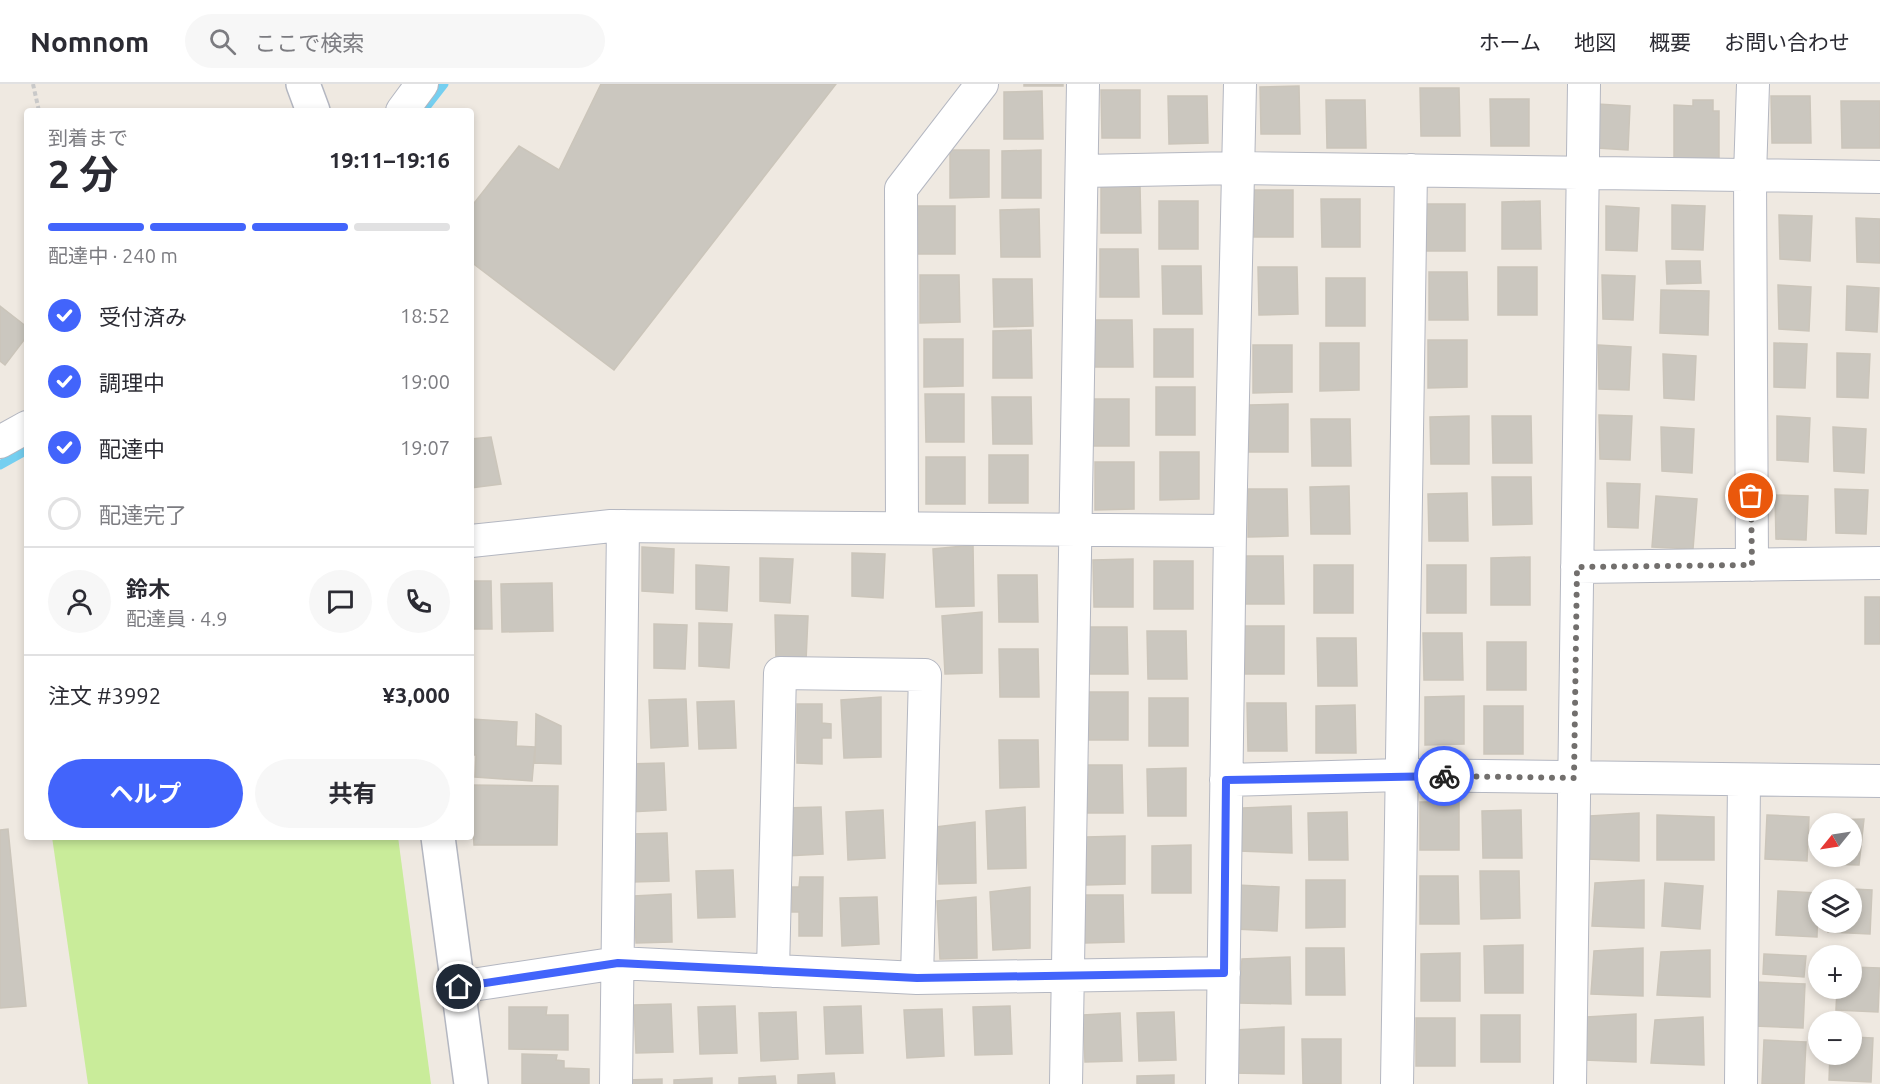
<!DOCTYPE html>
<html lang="ja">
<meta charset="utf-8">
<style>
body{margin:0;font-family:Ubuntu,"Noto Sans JP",sans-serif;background:#f7f7f7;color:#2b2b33;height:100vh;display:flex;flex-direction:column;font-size:22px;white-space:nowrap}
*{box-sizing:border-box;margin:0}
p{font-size:20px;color:#7c7c81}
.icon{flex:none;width:33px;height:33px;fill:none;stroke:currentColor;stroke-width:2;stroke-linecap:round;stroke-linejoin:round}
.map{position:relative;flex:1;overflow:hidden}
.sheet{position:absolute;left:24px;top:24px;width:450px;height:732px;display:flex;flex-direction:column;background:#fff;border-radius:6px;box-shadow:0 3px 9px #0003}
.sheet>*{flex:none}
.needle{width:39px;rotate:240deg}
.buttons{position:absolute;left:1808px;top:729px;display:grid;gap:12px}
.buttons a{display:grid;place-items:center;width:54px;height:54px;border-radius:50%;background:#fff;box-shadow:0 3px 9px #0003;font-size:30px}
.pin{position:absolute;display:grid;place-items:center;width:51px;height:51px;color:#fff;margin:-26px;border:3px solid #fff;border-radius:50%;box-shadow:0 2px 6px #0007}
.courier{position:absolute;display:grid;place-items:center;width:60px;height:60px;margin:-30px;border:4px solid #4264fb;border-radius:50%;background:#fff;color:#222;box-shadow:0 2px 8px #0007}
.head em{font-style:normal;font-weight:700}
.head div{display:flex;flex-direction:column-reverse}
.head{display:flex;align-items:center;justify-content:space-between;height:102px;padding:0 24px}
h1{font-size:39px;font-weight:700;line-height:45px}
.bar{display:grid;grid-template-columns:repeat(4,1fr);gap:9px 6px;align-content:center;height:72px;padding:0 24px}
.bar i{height:8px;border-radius:4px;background:#e1e1e2}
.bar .on{background:#4264fb}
.bar p{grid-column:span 4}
.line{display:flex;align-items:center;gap:15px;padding:0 24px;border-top:2px solid #e1e1e2}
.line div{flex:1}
.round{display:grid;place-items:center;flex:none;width:63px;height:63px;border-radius:32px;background:#f7f7f7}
ol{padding:0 24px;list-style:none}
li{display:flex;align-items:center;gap:18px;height:66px}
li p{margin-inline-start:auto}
li .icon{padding:6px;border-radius:50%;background:#4264fb;color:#fff;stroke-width:4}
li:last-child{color:#7c7c81}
li i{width:33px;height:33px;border:3px solid #e1e1e2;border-radius:50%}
.action{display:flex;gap:12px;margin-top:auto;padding:12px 24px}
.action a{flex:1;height:69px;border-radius:36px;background:#4264fb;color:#fff;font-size:24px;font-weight:700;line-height:69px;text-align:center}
.action a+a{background:#f7f7f7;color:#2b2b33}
header{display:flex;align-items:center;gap:36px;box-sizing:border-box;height:84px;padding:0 30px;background:#fff;border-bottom:2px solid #e1e1e2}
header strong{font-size:28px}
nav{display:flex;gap:33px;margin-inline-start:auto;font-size:21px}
.search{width:420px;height:54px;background:#f7f7f7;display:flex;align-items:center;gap:15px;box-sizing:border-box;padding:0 21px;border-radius:33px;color:#7c7c81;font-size:22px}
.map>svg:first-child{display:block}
.pitch{fill:#c9ec9a}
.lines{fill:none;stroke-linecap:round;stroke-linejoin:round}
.stream{stroke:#75cff0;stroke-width:9}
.building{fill:#cbc7bf;stroke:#cbc5ba;stroke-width:1.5}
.minor-casing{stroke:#b4b7c1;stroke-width:34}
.tertiary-casing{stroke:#b4b7c1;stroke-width:36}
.path{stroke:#c9c9c9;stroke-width:4;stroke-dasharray:4.5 3;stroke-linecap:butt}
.minor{stroke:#fff;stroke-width:32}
.tertiary{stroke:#fff;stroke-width:33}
.done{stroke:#726f6d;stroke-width:6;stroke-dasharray:0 10.8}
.route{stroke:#4264fb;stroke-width:8}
</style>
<header>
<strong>Nomnom</strong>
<div class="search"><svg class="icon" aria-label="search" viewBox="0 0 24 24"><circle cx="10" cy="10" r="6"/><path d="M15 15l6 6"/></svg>ここで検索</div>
<nav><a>ホーム</a><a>地図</a><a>概要</a><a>お問い合わせ</a></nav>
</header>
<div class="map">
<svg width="1880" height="1000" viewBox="0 0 1880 1000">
<rect width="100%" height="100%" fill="#efe9e1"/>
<!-- pitch -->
<path class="pitch" d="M52 753H398L431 1000H88Z"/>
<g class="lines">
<!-- stream -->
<path class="stream" d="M423 27 444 0
M0 381 27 366"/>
</g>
<!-- building -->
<path class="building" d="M601 0H836L614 286 471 178V123L519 62 559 86Z
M1024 0H1063V2H1024Z
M1299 2 1300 50H1261L1260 3Z
M1420 4H1459L1460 52H1421Z
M1101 6H1140V54H1102Z
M1042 7 1043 55H1004V8Z
M1168 12H1207L1208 59 1169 60Z
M1771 12H1810L1811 59H1772Z
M1490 15H1529V62H1491Z
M1326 16H1365L1366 64H1327Z
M1693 16H1713V27H1719V76H1674V21L1693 22Z
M1841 17H1880V64H1842Z
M1597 20 1630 22 1628 66 1597 64Z
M950 66H989V113L950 114Z
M1041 66V114H1002V67Z
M1101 101H1140L1141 149H1101Z
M1254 106H1293V153H1254Z
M1321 115H1360V163H1322Z
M1159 117H1198V165H1159Z
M1540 117 1541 165H1502V118Z
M1426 120H1465V167H1426Z
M1672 121 1705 122 1703 166 1672 165Z
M916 122H955V170H916Z
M1606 122 1639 124 1637 167 1606 166Z
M1039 125 1040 173H1001L1000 126Z
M1779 131 1812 132 1810 177 1780 175Z
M1856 134 1880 135V179L1857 178Z
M1100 165H1138L1139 213H1100Z
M1666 177H1700L1701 199 1667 200Z
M1162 182H1201L1202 230H1163Z
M1258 183H1297L1298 230 1259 231Z
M1498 183H1537V231H1498Z
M1429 188H1467L1468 236H1429Z
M920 191H959L960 238 920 239Z
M1602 191 1635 192 1633 236 1603 235Z
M1326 194H1365V242H1326Z
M993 195H1032L1033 242 994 243Z
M1778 201 1811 203 1809 247 1779 245Z
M1847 202 1879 204 1877 248 1846 246Z
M1661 206 1709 207 1708 251 1660 249Z
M0 222 27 243V252L5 281 0 277Z
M1093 236H1132L1133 283H1094Z
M1154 245H1193V293H1154Z
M1031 246 1032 294H993V247Z
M924 255H963V302L924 303Z
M1428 256H1467V303L1428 304Z
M1320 259H1359V306L1320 307Z
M1774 259 1807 260 1805 304 1774 303Z
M1253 261H1292V308L1253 309Z
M1598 261 1631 263 1629 306 1599 305Z
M1837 269 1870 270 1868 314 1837 313Z
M1663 270 1696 272 1694 316 1664 314Z
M1156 303H1195V351H1156Z
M925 310H964V358H926Z
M992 313H1031L1032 360H993Z
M1090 315H1129V362H1090Z
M1288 320V368H1249V321Z
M1599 331 1632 332 1630 376 1600 375Z
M1469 332V380H1431L1430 333Z
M1492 332H1531L1532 379H1493Z
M1777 332 1810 334 1808 378 1777 376Z
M1311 335H1350L1351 382H1312Z
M1661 343 1694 345 1692 389 1662 387Z
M1833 343 1866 345 1864 389 1834 387Z
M491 353 501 400 471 404V355Z
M1160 368H1199V415L1160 416Z
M989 371H1028V419H989Z
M926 373H965V420H926Z
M1095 378H1134V425L1095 426Z
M1492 393H1531L1532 440 1493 441Z
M1607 399 1640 400 1638 444 1608 443Z
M1349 402 1350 450H1311L1310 403Z
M1248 405H1287L1288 452 1248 453Z
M1835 405 1868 406 1866 450 1836 449Z
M1467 409 1468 457H1429L1428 410Z
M1775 411 1808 412 1806 456 1776 455Z
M1656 412 1697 415 1693 465 1652 463Z
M973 461 974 522 936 523 933 465Z
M642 463 674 465 673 509 642 507Z
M852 469 885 470 883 514 852 512Z
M1245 472H1283L1284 520H1245Z
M1530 473V521H1491V474Z
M760 474 793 475 790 519 760 517Z
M1133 475V523H1094L1093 476Z
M1154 477H1193V525H1154Z
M696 481 729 483 727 527 696 525Z
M1314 481H1353V529H1314Z
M1427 481H1466V529H1427Z
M998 491H1037L1038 538H999Z
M471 497H491L492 545H471Z
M552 499 553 547 502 548 501 500Z
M1865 513H1880V560H1865Z
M982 528V589L945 590 942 532Z
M775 531 808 532 806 577 776 575Z
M699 539 732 540 729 584 699 582Z
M654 540 687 541 685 585 654 584Z
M1245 542H1284V590H1245Z
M1088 543H1127L1128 590H1089Z
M1147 547H1186L1187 595H1148Z
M1423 549H1462L1463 596H1424Z
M1317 554H1356L1357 602H1318Z
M1487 558H1526V606H1487Z
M999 565H1038L1039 613H1000Z
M1089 608H1128V656H1089Z
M1464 612V660L1425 661V613Z
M881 613V673L844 674 841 616Z
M1149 614H1188V662H1149Z
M686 615 688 662 651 664 649 616Z
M734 617 736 664 699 665 697 618Z
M1247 619H1286L1287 667H1248Z
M797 620H822V639L831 640V654H822V680L797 679Z
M1355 621 1356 669H1316V622Z
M1484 622H1523V670H1484Z
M536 630 561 642V680L535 679Z
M471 635 517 638 516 662 535 663 532 697 475 693 476 671H471Z
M999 656H1038L1039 703 1000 704Z
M664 679 666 726 629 728 627 680Z
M1083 681H1122L1123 729H1083Z
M1186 684V732H1148L1147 685Z
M471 701 558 702 557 761H474Z
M1420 718H1459V766H1420Z
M1291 722 1292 769 1239 767 1243 724Z
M821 723 823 770 786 772 784 724Z
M1025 723 1026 784 988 785 986 727Z
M883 726 885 774 848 776 846 728Z
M1521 726 1522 774H1483L1482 727Z
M1347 728 1348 776H1309L1308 729Z
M1639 729V777L1587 775 1590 732Z
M1657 731 1714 733V776H1657Z
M1767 731 1809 733 1807 777 1765 775Z
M1864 735 1859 781 1825 780V772H1851V740H1826L1827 736Z
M975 738 976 799 939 800 936 743Z
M8 745 26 922 0 924V746Z
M667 749 669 797 632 798 630 750Z
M1125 752V800L1086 801V753Z
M1191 761V809H1152V762Z
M733 786 735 833 698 834 696 787Z
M1480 787H1519L1520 834 1481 835Z
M1420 792H1458L1459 840H1420Z
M800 793H823L822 852H799V828H792V803H799Z
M1306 796H1345V843L1306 844Z
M1644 796V844L1592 842 1595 799Z
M1665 799 1703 802 1700 845 1662 842Z
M1237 801 1279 803 1277 847 1235 845Z
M1030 803V864L993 866 990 808Z
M1830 804 1872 806 1870 850 1828 848 1829 838H1851V806Z
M1778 807 1818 809 1817 853 1776 851Z
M671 810 672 858 636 859 634 812Z
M1085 811H1123L1124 858 1085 859Z
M877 813 879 860 842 862 840 814Z
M976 813 977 874 940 875 937 817Z
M1523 861V909H1485L1484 862Z
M1306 864H1344L1345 911H1306Z
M1643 864V912L1591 910 1594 867Z
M1710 866V913L1657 911 1661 868Z
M1460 869V917H1421V870Z
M1764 870 1806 872 1804 893 1763 890Z
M1290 873 1291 920 1238 919 1242 875Z
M1851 883 1880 884 1878 928 1836 926 1837 904H1851Z
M1756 898 1805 900 1803 944 1754 942Z
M671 920 673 968 636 969 634 921Z
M735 922 737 969 700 970 698 923Z
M861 922 863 969 826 970 824 923Z
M1010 922 1012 970 975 971 973 923Z
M509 923H547L546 931H568V966L509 965Z
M942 925 944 972 907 974 904 926Z
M796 928 798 975 761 977 759 929Z
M1174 928 1176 976 1139 977 1137 929Z
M1120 929 1122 977 1085 978 1083 931Z
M1636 930V978L1584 976 1587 933Z
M1481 931H1520V978H1481Z
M1703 933 1704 981 1651 979 1655 936Z
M1416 934H1455V982H1416Z
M1284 943V990L1232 989 1236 946Z
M1851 953 1873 954 1871 998 1829 996 1830 970H1851Z
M1302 955H1341V1000H1303Z
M1764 956 1806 958 1804 1000H1762Z
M522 970 557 971 556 976 564 977V984L589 985V1000H522Z
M834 989 835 1000H798V991Z
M1174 991V1000H1137V992Z
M775 992 776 1000H739V994Z
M712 994V1000H674V996Z
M662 995V1000H625V996Z"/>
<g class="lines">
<!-- minor casing -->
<g class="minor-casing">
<path id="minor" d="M402 27 422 0
M1082 87 1238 84 1880 93
M0 358 27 343
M902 444 901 105 982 0
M471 457 611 442 1230 447
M1752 481 1750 91 1753 0
M1577 483 1880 479
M1226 696 1401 691 1880 697
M773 887 780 589 925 591 917 894
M459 903 618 879 917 894 1224 889
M616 1000 623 442
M1066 1000 1083 0
M1222 1000 1230 447 1240 0
M1397 1000 1411 86
M1570 1000 1584 0
M1741 1000 1744 696"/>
</g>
<!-- tertiary casing -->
<g class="tertiary-casing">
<path id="tertiary" d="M303 0 313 27
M438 753 471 1000"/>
</g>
<!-- path -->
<path class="path" d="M33 0 39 27"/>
<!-- minor -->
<use href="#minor" class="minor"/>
<!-- tertiary -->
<use href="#tertiary" class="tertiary"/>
</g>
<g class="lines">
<!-- done -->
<path class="done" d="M1444 692 1574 694 1577 483 1752 481 1751 412"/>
<!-- route -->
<path class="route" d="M459 903 618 879 917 894 1224 889 1226 696 1444 692"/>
</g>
</svg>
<div class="buttons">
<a><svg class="needle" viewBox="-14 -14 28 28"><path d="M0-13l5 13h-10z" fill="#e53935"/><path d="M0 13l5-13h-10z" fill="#7c7c81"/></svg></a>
<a><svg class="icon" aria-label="layers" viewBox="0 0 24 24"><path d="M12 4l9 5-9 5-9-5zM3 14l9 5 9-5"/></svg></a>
<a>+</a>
<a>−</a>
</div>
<div class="pin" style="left:1751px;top:412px;background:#ea580c"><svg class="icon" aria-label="bag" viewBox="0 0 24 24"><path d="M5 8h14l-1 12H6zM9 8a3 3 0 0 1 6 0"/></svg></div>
<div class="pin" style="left:459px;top:903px;background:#1f2937"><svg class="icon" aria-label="home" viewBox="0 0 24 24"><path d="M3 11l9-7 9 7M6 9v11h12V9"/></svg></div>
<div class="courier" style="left:1444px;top:692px"><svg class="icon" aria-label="bike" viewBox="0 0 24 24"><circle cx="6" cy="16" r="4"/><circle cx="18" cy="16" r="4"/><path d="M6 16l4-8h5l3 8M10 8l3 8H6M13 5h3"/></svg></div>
<section class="sheet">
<div class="head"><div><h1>2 分</h1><p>到着まで</p></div><em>19:11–19:16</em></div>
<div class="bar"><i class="on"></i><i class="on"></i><i class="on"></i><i></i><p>配達中 · 240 m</p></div>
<ol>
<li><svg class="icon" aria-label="check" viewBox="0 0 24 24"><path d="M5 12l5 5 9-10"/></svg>受付済み<p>18:52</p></li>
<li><svg class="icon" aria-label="check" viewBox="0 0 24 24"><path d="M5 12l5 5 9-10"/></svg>調理中<p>19:00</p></li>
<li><svg class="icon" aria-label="check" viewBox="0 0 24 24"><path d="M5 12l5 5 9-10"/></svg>配達中<p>19:07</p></li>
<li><i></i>配達完了</li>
</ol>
<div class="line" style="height:108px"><a class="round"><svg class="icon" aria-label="person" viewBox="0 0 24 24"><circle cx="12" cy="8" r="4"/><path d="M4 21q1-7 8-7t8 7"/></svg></a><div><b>鈴木</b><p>配達員 · 4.9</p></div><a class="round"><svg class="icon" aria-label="chat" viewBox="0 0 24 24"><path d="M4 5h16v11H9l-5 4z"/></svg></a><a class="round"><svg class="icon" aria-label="phone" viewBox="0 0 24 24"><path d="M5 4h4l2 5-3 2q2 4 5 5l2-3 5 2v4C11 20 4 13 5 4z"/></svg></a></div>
<div class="line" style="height:78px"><div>注文 #3992</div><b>¥3,000</b></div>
<div class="action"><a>ヘルプ</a><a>共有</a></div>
</section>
</div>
